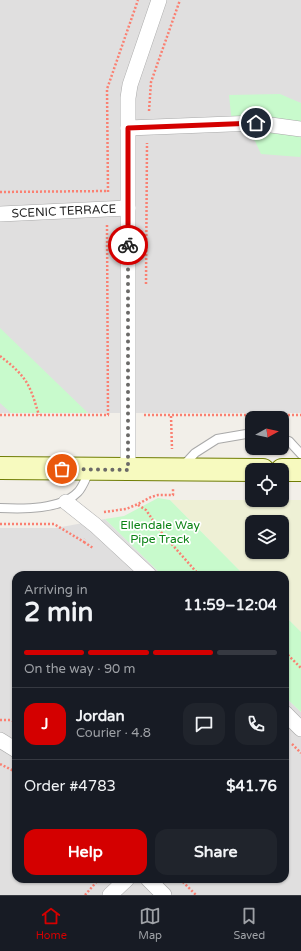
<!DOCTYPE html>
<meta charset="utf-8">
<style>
body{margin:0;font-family:"Varela Round",sans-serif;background:#20242c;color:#f1f3f6;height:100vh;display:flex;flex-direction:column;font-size:15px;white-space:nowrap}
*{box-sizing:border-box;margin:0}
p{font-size:13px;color:#9ea1a6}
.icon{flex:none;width:22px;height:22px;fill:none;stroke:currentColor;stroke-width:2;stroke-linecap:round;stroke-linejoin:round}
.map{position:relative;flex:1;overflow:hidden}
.details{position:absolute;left:12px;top:571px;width:277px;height:312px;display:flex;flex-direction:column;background:#171b24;border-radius:12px;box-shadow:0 1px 3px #0004}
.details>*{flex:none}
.needle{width:26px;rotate:82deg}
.tools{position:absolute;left:245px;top:411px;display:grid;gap:8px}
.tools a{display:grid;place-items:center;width:44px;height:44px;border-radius:8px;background:#171b24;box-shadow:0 1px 3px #0004;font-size:20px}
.pin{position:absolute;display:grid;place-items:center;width:34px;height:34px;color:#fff;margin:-17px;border:2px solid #fff;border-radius:50%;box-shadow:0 1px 4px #0007}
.courier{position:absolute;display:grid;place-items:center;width:40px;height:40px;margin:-20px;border:3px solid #d40000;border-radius:50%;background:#fff;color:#222;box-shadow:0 1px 5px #0007}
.overview em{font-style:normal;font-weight:700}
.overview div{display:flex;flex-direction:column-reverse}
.overview{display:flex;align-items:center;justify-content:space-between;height:68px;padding:0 12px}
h1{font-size:26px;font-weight:700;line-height:30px}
.bar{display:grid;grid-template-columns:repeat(4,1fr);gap:6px 4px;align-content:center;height:48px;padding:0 12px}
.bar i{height:5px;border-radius:3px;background:#363941}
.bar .current{background:#d40000}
.bar p{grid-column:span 4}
.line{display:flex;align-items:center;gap:10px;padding:0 12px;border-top:1px solid #363941}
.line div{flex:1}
.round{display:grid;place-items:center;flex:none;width:42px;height:42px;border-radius:12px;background:#20242c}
.primary-button{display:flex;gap:8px;margin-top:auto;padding:8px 12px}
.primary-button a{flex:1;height:46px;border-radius:12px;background:#d40000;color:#fff;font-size:16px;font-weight:700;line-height:46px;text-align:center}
.primary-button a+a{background:#20242c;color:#f1f3f6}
.tab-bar{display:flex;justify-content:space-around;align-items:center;height:56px;border-top:1px solid #363941;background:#171b24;font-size:11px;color:#9ea1a6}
.tab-bar a{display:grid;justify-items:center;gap:2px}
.tab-bar .current{color:#d40000}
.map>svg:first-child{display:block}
.residential{fill:#e0dfdf}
.farmland{fill:#eef0d5;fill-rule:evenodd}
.park{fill:#c8facc}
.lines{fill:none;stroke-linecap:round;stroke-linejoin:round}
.lane-casing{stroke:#a9a9a9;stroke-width:10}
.street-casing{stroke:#a9a9a9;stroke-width:16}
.secondary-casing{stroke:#707d05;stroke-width:24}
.path{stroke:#fa8072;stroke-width:2.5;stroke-dasharray:2 2;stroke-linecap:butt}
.lane{stroke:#fff;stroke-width:8}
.street{stroke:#fff;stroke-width:15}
.secondary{stroke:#f7fabf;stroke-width:22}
.done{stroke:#6b6a68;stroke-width:4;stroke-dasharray:0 7.2}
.route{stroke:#d40000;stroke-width:5}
.labels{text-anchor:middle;stroke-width:3.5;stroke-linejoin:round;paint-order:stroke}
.street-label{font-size:12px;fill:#222;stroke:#fff}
.park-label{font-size:12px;fill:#0c8416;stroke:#fff}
</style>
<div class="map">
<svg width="301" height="895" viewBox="0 0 301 895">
<rect width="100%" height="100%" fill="#f2efe9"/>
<!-- residential -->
<path class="residential" d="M0 0H301V413H0Z
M105 519 162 575H16V879H285V697L301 712V895H0V528H56Z"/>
<!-- farmland -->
<path class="farmland" d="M170 500H301V632L285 616V575H244ZM252 522H282V552H252Z"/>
<!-- park -->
<path class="park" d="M280 94 301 103V153L300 157 261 154 255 141 232 124 229 95Z
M0 328 88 413H11L0 403Z
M158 498 170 500 244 575H162L105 519 124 516Z
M285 616 301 632V712L285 697Z"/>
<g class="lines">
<!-- lane casing -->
<g class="lane-casing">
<path id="lane" d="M282 439 289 441 301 454
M183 466 195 453 217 439 252 433
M0 508C23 509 61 510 78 492 83 487 86 477 90 470"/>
</g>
<!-- street casing -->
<g class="street-casing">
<g id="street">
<path d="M128 128 256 123 301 129"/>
<path id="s1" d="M0 214 128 208"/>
<path d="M128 470V98L130 85 159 0"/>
<path d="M66 502 95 525 149 575"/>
<path d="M285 713 301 729"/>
<path d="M0 740 16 750"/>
<path d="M148 879 164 895"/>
<path d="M110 895 127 879"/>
</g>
</g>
<!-- secondary casing -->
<g class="secondary-casing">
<path id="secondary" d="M0 468 263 470
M282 470H301"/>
</g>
<!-- path -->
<path class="path" d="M149 111 151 82 180 0
M0 192 108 191
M108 192 107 89 138 0
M107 225 108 415
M146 284 147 143
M0 356C9 363 18 370 25 380 32 390 35 403 39 415
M0 415H109
M144 415H301
M171 416 172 449
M138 505 146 510 161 532 199 575
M104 512 126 509 138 504 151 497 158 495H173V488
M0 524H54L84 542 85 539
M84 542 93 548
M285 652 301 668
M0 720H10L16 722
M292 744 301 753
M0 764 16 772
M180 879 196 895
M85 895 99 879"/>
<!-- lane -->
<use href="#lane" class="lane"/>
<!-- street -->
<use href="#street" class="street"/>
<!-- secondary -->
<use href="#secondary" class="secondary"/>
</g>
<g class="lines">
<!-- done -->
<path class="done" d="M62 469 128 470V245"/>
<!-- route -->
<path class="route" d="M128 245V128L256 123"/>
</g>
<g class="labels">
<!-- street labels -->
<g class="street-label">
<text dy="4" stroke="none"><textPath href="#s1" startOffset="64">SCENIC TERRACE</textPath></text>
</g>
<!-- park labels -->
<g class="park-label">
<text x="160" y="529">Ellendale Way<tspan x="160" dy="14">Pipe Track</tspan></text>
</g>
</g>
</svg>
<div class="tools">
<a><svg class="needle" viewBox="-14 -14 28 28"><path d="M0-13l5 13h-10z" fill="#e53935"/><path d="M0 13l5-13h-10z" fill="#9ea1a6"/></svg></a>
<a><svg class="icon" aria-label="locate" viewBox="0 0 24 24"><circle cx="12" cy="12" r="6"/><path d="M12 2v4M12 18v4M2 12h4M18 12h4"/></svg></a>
<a><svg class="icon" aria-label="layers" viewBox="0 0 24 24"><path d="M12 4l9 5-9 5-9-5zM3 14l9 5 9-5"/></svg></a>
</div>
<div class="pin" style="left:62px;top:469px;background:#ea580c"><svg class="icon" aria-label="bag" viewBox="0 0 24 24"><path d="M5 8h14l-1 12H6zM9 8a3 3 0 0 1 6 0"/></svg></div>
<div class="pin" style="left:256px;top:123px;background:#1f2937"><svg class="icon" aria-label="home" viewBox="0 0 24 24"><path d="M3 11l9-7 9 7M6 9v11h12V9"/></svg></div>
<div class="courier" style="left:128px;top:245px"><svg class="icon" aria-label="bike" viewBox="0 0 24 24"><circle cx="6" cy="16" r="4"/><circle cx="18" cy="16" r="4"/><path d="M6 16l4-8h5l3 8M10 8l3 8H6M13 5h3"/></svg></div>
<section class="details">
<div class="overview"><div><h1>2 min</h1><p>Arriving in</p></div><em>11:59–12:04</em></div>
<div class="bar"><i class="current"></i><i class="current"></i><i class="current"></i><i></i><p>On the way · 90 m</p></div>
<div class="line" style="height:72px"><b class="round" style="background:#d40000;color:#fff">J</b><div><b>Jordan</b><p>Courier · 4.8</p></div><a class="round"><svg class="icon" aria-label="chat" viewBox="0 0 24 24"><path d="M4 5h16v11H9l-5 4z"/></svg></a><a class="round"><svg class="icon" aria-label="phone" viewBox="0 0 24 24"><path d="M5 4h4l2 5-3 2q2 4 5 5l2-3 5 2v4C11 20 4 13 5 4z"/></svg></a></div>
<div class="line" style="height:52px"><div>Order #4783</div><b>$41.76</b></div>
<div class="primary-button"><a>Help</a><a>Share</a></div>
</section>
</div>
<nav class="tab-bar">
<a class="current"><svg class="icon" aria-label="home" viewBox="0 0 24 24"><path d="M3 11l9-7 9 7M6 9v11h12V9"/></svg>Home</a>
<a><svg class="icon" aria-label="map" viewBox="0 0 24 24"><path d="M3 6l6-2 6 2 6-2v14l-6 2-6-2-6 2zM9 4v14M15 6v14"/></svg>Map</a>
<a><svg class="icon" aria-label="saved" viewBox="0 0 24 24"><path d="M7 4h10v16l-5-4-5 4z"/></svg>Saved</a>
</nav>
